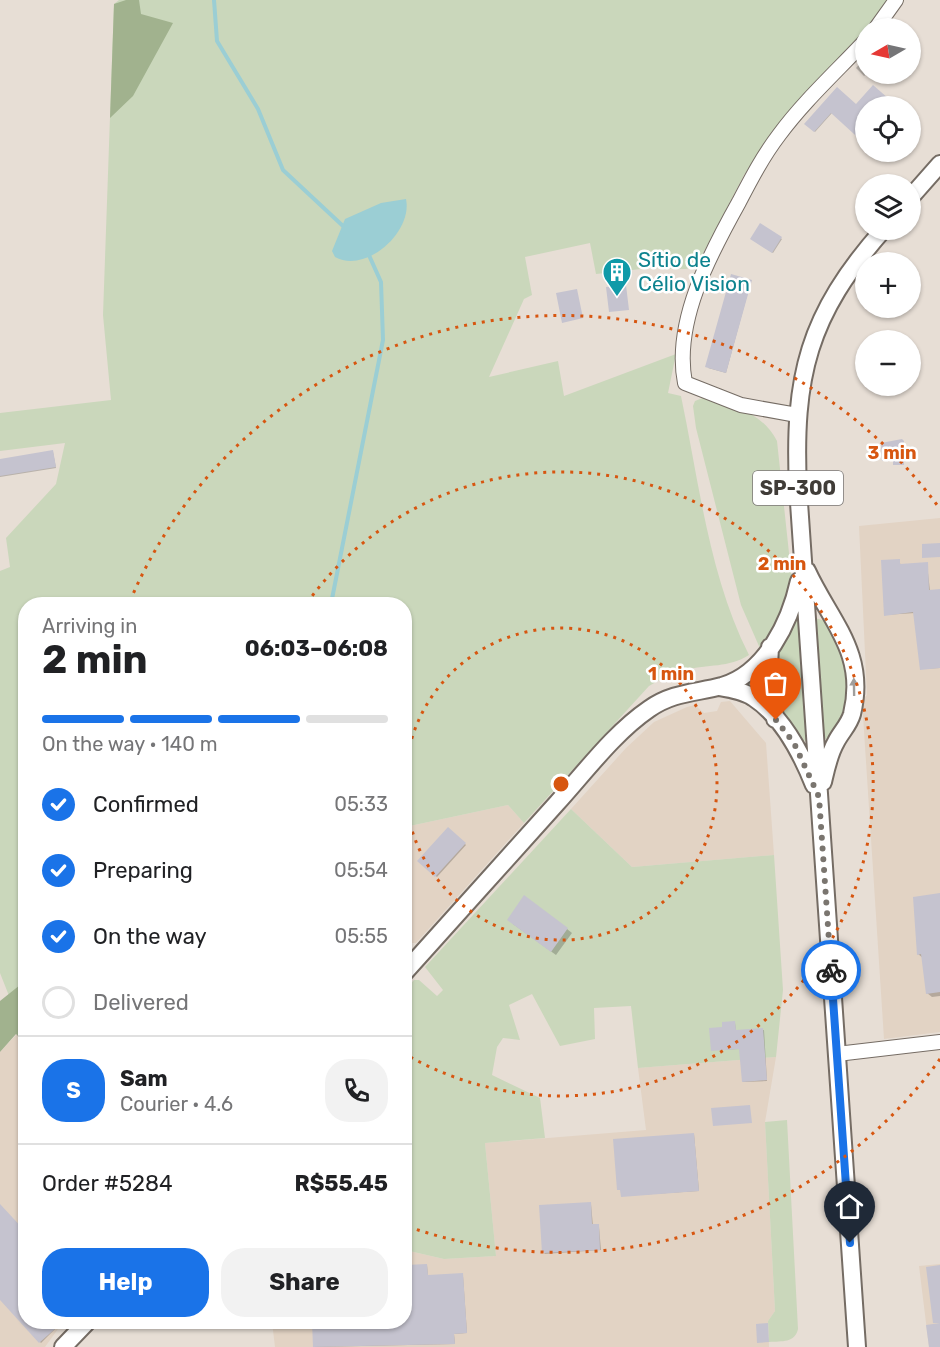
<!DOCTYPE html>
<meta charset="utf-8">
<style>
body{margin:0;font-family:Rubik,sans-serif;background:#f2f2f2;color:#202124;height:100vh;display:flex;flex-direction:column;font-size:22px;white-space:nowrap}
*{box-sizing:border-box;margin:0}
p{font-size:20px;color:#757577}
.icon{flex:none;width:33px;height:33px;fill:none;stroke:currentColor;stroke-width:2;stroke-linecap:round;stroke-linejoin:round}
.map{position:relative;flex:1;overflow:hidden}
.sheet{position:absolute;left:18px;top:597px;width:394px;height:732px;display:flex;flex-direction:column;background:#fff;border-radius:24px;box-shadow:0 2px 4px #0004}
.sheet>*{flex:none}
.needle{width:39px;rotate:261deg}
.fabs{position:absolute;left:855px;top:18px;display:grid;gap:12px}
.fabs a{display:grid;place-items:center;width:66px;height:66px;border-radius:50%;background:#fff;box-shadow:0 2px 4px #0004;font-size:30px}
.pin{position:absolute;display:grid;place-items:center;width:51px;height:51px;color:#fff;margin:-62px -26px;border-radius:50% 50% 50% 0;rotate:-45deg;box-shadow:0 0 6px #0007}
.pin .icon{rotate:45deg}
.courier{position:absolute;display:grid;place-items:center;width:60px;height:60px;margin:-30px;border:4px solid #1a73e8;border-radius:50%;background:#fff;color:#222;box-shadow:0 2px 8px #0007}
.head em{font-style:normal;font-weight:700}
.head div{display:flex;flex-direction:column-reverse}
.head{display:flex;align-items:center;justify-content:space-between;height:102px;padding:0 24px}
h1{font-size:39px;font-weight:700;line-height:45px}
.bar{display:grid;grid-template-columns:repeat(4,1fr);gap:9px 6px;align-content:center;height:72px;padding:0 24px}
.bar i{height:8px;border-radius:4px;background:#e0e0e0}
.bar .active{background:#1a73e8}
.bar p{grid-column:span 4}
.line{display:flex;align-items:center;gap:15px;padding:0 24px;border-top:2px solid #e0e0e0}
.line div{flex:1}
.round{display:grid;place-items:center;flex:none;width:63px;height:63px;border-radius:24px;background:#f2f2f2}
ol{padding:0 24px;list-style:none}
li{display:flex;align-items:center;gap:18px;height:66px}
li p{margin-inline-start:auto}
li .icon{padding:6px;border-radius:50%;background:#1a73e8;color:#fff;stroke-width:4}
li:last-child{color:#757577}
li i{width:33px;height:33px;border:3px solid #e0e0e0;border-radius:50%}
.action{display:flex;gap:12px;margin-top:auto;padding:12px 24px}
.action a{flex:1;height:69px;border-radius:24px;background:#1a73e8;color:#fff;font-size:24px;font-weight:700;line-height:69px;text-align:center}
.action a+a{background:#f2f2f2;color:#202124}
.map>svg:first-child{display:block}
.built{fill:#e2d3c4}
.green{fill:#cad7bb}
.forest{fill:#a1b28e}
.water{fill:#9bced4}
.shadow{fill:#0003}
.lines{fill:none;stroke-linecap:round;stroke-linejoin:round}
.stream{stroke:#9bced4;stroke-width:4}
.building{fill:#c5c3cf}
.minor-casing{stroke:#756c64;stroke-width:16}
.major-casing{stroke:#756c64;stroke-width:20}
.minor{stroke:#fff;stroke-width:14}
.major{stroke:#fff;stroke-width:16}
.oneway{fill:#a09e9c}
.done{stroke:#7a756f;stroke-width:6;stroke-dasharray:0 10.8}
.route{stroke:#1a73e8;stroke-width:8}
.ring{fill:none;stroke:#d75610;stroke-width:3;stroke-dasharray:3 6}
.labels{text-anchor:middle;stroke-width:5;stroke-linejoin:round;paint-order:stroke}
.shield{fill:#fff;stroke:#797674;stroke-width:1.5}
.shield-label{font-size:20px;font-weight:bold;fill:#403c38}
.culture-label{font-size:21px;fill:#0d838f;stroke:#fff;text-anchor:start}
.centre{fill:#d75610;stroke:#fff;stroke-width:3}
.ring-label{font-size:18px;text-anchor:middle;font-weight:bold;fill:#d75610;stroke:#fff;stroke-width:5;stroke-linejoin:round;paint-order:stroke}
</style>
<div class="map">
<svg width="940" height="1347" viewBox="0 0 940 1347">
<rect width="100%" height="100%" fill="#e7ded5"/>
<!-- built -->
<path class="built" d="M940 518V1032L884 1039 862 700 867 695 859 526Z
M730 701 766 743 774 855 632 867 571 809 626 748 654 722 687 707 695 705 704 713 717 711 721 702Z
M508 805 524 823 416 943H405V827Z
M17 1034 25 1043 26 1322H67L58 1329 45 1347H0V1052Z
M776 1057 765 1122 775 1311 768 1321 769 1347H275L272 1322H405V1250L444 1259 496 1256 485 1143 646 1130 638 1068Z
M940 1264V1347H929L919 1266Z"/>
<!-- green -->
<path class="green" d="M119 0H889L870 28H866L865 33 774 130 744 175 697 265 686 269 650 268 596 274 590 243 525 257 532 295 524 299 489 377 558 361 564 396 676 354 668 393 681 396C699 482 709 576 749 655 728 668 709 664 684 670 671 673 661 679 649 686L524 823 508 805 405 827V604H26V1024L17 1016 0 973V571L10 567 6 538 56 484 65 443 0 451V413L111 400 103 315 114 4Z
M705 397C735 407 762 412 777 441L792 581 791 595 762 653 741 605 696 428 693 406 695 401Z
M807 616 826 621 844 644 851 704 832 737 810 743 794 736 735 686 795 620Z
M571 809 632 867 774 855 783 990 776 1057 638 1068 631 1006 594 1008 595 1039 560 1046 532 994 509 1005 520 1040 503 1038 497 1047 492 1075 540 1098 545 1138 485 1143 496 1256 444 1259 405 1250V990L414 980H419L437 996 443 990 425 967Z
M787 1120 798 1329C795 1343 782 1341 769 1342L768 1321 775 1311 765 1122Z"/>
<!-- forest -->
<path class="forest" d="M126 0H139L141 14 173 23 133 96 110 118 114 4Z
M25 981V1043L16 1034 0 1052V1001Z"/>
<!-- water -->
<path class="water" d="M406 199C413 232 366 274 335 257L332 251 345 219 381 203Z"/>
<!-- shadow -->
<path class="shadow" d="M866 57 867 74 864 76 856 68Z
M873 87 895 106H866L832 113 815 132 807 124 837 89 856 106Z
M761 225 782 239 773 253 752 239Z
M751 281 726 373 708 368Z
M53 452 56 468 0 477V460Z
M899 560 901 566 927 564 930 591H940V668L922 669 915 613 885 615Z
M449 829 466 845 437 877 419 861Z
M940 895V996L932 997 927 993 923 958 918 954Z
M513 924 567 929 572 933 556 955Z
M735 1023 736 1032 764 1030 767 1081 743 1082 740 1049 713 1050Z
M694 1134 699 1191 622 1196Z
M591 1204 593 1226 599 1227 601 1250 544 1254Z
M0 1206 26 1322H54L51 1325 55 1329 41 1343 0 1298Z
M427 1265 428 1276H463L467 1333 454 1334 455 1344 315 1347 313 1322H405V1267Z"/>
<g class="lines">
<!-- stream -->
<path class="stream" d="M214 0 217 41 258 109 283 170 343 226
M331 604 383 340 381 282 368 253"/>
</g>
<!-- building -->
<path class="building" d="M873 85 897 106H866V145L831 113 814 132 804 124 837 87 856 104Z
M760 223 782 237 772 253 750 239Z
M731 274 752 280 726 373 705 367Z
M626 285 629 310 609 312 606 287Z
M577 289 583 318 562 323 556 293Z
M902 439 904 441V465H893V460L882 461 881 443Z
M53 450 56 467 0 476V459Z
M940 543V557L922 558V544Z
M900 559V564L928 562 929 590 940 589V668L920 670 913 612 884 616 881 560Z
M448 827 466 843 435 877 417 861Z
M940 893V992L926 994 921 954 917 955 913 897Z
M524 895 568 928 551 952 507 920Z
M735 1021 736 1030 763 1028 767 1080 742 1082 739 1049 711 1051 709 1028 722 1027V1022Z
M750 1105 752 1123 713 1126 711 1108Z
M694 1133 699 1191 621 1197 620 1190H617L613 1139Z
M591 1202 592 1224H599L600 1250 542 1253 539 1205Z
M0 1204 26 1232V1322H50L56 1328 39 1343 0 1300Z
M427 1264 428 1275 463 1273 467 1333 454 1334 455 1344 313 1347 312 1322H405V1265Z
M940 1265V1323H933L926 1267Z
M768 1323 769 1342 757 1343 756 1324Z
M940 1323V1347H929L926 1325Z"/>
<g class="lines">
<!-- minor casing -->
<g class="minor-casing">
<path id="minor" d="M876 28 896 0
M797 415 741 405 685 383C673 322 710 254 739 202 751 179 763 156 779 135 804 101 837 71 866 40
M837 1054 940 1042"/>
</g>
<!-- major casing -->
<g class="major-casing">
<path id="major" d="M910 198 940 164
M807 571C830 621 867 653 852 714 849 725 841 732 836 742 829 754 826 769 823 782
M770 647 769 666 775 719
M719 687C731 689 744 691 754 698 783 717 802 755 814 785
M405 972C456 916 506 859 557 803 586 771 614 733 649 709 673 692 696 693 722 686 766 673 790 622 799 581
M63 1347 87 1322
M857 1347 798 488C793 376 808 315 883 230"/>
</g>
<!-- minor -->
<use href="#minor" class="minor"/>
<!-- major -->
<use href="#major" class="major"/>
</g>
<!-- one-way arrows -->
<defs><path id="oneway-solid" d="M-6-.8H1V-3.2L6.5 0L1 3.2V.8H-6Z" transform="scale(1.5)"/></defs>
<use class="oneway" href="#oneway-solid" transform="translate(854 687) rotate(-91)"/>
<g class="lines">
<!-- done -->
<path class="done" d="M776 720 794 743 819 797 831 970"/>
<!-- route -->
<path class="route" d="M831 970 850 1243"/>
</g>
<!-- distance rings -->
<g class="ring">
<path d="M405 783A156 156 0 1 1 405 785"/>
<path d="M307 603A312 312 0 1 1 405 1054"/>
<path d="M940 1059A468 468 0 0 1 409 1227M130 601A468 468 0 0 1 940 509"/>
</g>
<!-- icons -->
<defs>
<g id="building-pin" transform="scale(1.5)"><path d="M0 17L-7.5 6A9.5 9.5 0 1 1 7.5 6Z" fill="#0f9aa8" stroke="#fff"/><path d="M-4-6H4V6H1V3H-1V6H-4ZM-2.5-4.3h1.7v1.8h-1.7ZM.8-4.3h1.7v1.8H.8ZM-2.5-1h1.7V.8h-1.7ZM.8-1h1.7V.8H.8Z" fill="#fff"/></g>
</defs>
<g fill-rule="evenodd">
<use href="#building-pin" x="617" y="272"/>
</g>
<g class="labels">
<!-- shield labels -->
<rect class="shield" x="753" y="471" width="90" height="34" rx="4.5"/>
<g class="shield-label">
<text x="798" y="495">SP-300</text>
</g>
<!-- culture labels -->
<g class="culture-label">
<text x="638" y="267">Sítio de<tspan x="638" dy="24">Célio Vision</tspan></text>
</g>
</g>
<circle cx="561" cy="784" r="9" class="centre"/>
<g class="ring-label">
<text x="892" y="459">3 min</text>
<text x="782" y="570">2 min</text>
<text x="671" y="680">1 min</text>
</g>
</svg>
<div class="fabs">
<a><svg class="needle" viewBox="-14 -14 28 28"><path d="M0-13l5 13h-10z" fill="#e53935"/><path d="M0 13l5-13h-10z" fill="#757577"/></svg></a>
<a><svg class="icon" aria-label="locate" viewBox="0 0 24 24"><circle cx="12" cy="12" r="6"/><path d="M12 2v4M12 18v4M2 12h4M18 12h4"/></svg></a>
<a><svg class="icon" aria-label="layers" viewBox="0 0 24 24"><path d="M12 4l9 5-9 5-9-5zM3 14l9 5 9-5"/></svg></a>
<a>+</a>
<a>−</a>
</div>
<div class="pin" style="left:776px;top:720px;background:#ea580c"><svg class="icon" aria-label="bag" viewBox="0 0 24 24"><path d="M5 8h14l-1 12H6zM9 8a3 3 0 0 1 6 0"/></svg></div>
<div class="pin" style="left:850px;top:1243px;background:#1f2937"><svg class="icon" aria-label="home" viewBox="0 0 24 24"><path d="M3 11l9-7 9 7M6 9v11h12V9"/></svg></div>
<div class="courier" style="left:831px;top:970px"><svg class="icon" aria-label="bike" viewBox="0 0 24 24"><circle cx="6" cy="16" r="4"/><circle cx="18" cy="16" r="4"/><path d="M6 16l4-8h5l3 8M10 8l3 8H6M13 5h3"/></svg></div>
<section class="sheet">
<div class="head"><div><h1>2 min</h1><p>Arriving in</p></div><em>06:03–06:08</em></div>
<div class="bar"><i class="active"></i><i class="active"></i><i class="active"></i><i></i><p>On the way · 140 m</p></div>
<ol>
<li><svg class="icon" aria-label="check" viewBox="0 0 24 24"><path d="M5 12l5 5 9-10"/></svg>Confirmed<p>05:33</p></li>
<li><svg class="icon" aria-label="check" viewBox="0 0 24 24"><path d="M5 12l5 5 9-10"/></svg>Preparing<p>05:54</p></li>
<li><svg class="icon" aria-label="check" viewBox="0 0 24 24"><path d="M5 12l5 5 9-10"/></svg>On the way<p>05:55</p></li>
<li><i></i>Delivered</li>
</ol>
<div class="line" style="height:108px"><b class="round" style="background:#1a73e8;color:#fff">S</b><div><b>Sam</b><p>Courier · 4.6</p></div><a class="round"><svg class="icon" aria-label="phone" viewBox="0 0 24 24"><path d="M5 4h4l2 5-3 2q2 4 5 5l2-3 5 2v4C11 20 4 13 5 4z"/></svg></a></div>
<div class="line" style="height:78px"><div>Order #5284</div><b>R$55.45</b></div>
<div class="action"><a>Help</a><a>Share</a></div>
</section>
</div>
